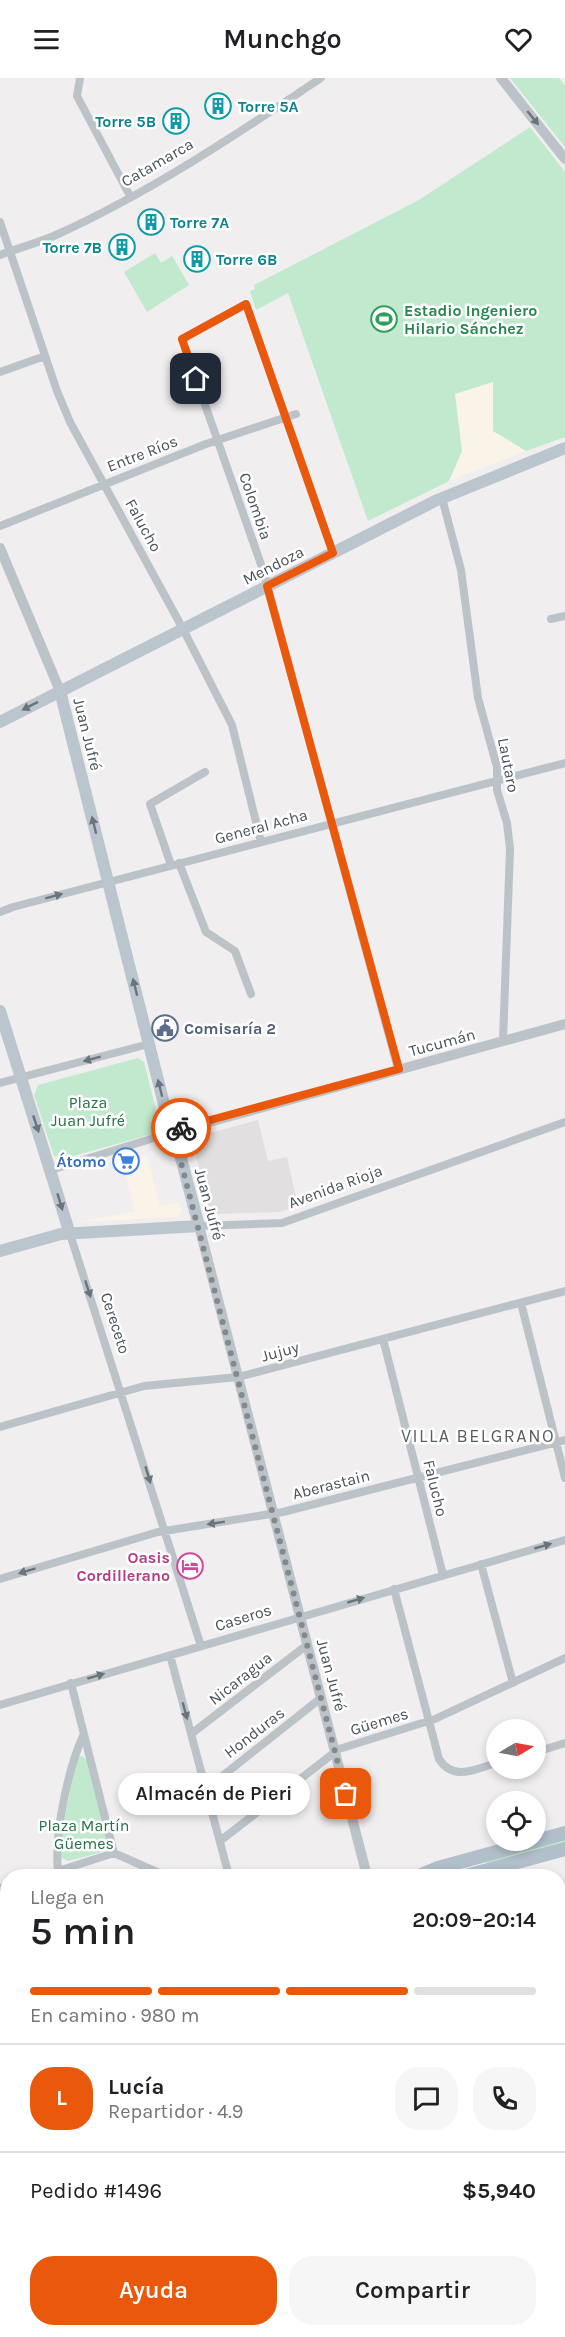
<!DOCTYPE html>
<html lang="es">
<meta charset="utf-8">
<style>
body{margin:0;font-family:Karla,sans-serif;background:#f6f6f6;color:#202124;height:100vh;display:flex;flex-direction:column;font-size:22px;white-space:nowrap}
*{box-sizing:border-box;margin:0}
p{font-size:20px;color:#757577}
.icon{flex:none;width:33px;height:33px;fill:none;stroke:currentColor;stroke-width:2;stroke-linecap:round;stroke-linejoin:round}
.map{position:relative;flex:1;overflow:hidden}
.details{position:absolute;left:0px;top:1791px;width:566px;height:468px;display:flex;flex-direction:column;background:#fff;border-radius:24px 24px 0 0;box-shadow:0 3px 9px #0003}
.details>*{flex:none}
.needle{width:39px;rotate:80deg}
.tools{position:absolute;left:486px;top:1641px;display:grid;gap:12px}
.tools a{display:grid;place-items:center;width:60px;height:60px;border-radius:50%;background:#fff;box-shadow:0 3px 9px #0003;font-size:30px}
.pin{position:absolute;display:grid;place-items:center;width:51px;height:51px;color:#fff;margin:-26px;border-radius:12px;box-shadow:0 3px 9px #0006}
.courier{position:absolute;display:grid;place-items:center;width:60px;height:60px;margin:-30px;border:4px solid #ea580c;border-radius:50%;background:#fff;color:#222;box-shadow:0 2px 8px #0007}
.bubble{position:absolute;height:42px;border-radius:21px;background:#fff;box-shadow:0 3px 9px #0003;font-size:20px;font-weight:600;line-height:42px;text-align:center}
.headline em{font-style:normal;font-weight:600}
.headline div{display:flex;flex-direction:column-reverse}
.headline{display:flex;align-items:center;justify-content:space-between;height:102px;padding:0 30px}
h1{font-size:39px;font-weight:600;line-height:45px}
.bar{display:grid;grid-template-columns:repeat(4,1fr);gap:9px 6px;align-content:center;height:72px;padding:0 30px}
.bar i{height:8px;border-radius:4px;background:#e0e0e0}
.bar .active{background:#ea580c}
.bar p{grid-column:span 4}
.line{display:flex;align-items:center;gap:15px;padding:0 30px;border-top:2px solid #e0e0e0}
.line div{flex:1}
.round{display:grid;place-items:center;flex:none;width:63px;height:63px;border-radius:24px;background:#f6f6f6}
.primary-button{display:flex;gap:12px;margin-top:auto;padding:12px 30px}
.primary-button a{flex:1;height:69px;border-radius:24px;background:#ea580c;color:#fff;font-size:24px;font-weight:600;line-height:69px;text-align:center}
.primary-button a+a{background:#f6f6f6;color:#202124}
header{display:flex;justify-content:space-between;align-items:center;height:78px;padding:0 30px;background:#fff;font-size:27px;font-weight:600}
.map>svg:first-child{display:block}
.commercial{fill:#faf3e8}
.education{fill:#e1dfdf}
.green{fill:#c0e9cd}
.lines{fill:none;stroke-linecap:round;stroke-linejoin:round}
.minor{stroke:#bbc3c9;stroke-width:8}
.tertiary{stroke:#bbc3c9;stroke-width:10}
.secondary{stroke:#bbc5ce;stroke-width:12}
.primary{stroke:#b0bfca;stroke-width:14}
.oneway{fill:#6a747b}
.oneway2{fill:#6a747c}
.done{stroke:#83898d;stroke-width:6;stroke-dasharray:0 10.8}
.route{stroke:#ea580c;stroke-width:8}
.labels{text-anchor:middle;stroke-width:5;stroke-linejoin:round;paint-order:stroke}
.culture-label{font-size:16px;font-weight:bold;fill:#0d838f;stroke:#fff;text-anchor:start}
.street-label{font-size:16px;fill:#485259;stroke:#fff}
.leisure-label{font-size:16px;font-weight:bold;fill:#27864d;stroke:#fff;text-anchor:start}
.service-label{font-size:16px;font-weight:bold;fill:#4e5e75;stroke:#fff;text-anchor:start}
.park-label{font-size:16px;fill:#217244;stroke:#fff}
.shop-label{font-size:16px;font-weight:bold;fill:#366cbe;stroke:#fff;text-anchor:end}
.hotel-label{font-size:16px;font-weight:bold;fill:#b23c85;stroke:#fff;text-anchor:end}
.neighbourhood-label{font-size:18px;letter-spacing:1.5px;fill:#5b5f62;stroke:#fff}
</style>
<header><svg class="icon" aria-label="menu" viewBox="0 0 24 24"><path d="M4 6h16M4 12h16M4 18h16"/></svg>Munchgo<svg class="icon" aria-label="heart" viewBox="0 0 24 24"><path d="M12 20l-8-8c-3-5 5-10 8-4 3-6 11-1 8 4z"/></svg></header>
<div class="map">
<svg width="565" height="2259" viewBox="0 0 565 2259">
<rect width="100%" height="100%" fill="#f0eeee"/>
<!-- commercial -->
<path class="commercial" d="M493 303V353L526 373 449 403 462 373 454 316Z
M147 1077 160 1128 179 1124 182 1134 177 1139 79 1144 135 1133 122 1083Z"/>
<!-- education -->
<path class="education" d="M258 1042 268 1083 287 1079 298 1128 280 1134 215 1136 209 1131 193 1065 196 1059Z
M0 2010H7V2146L0 2139Z"/>
<!-- green -->
<path class="green" d="M510 0H559L565 8V69Z
M530 49 565 94V359L526 373 493 353V304L455 316 462 373 449 403 368 443 288 215 256 232 250 213 255 211 254 207 419 122Z
M155 175 161 185 172 178 189 207 147 234 124 194Z
M138 980 144 984 159 1044 152 1056 63 1081 54 1078 34 1017 38 1007Z
M82 1678 87 1682 108 1763 99 1775 68 1783 60 1779 59 1772 76 1680Z
M565 1760V1765L489 1786 485 1784Z
M63 2252H131L134 2259H67Z"/>
<g class="lines">
<!-- minor -->
<path class="minor" d="M80 0 77 18 130 118
M0 144 57 313 70 344 183 551 232 647 261 764
M0 177C18 170 38 165 56 157 149 115 236 57 321 0
M0 294 45 278
M442 420 461 492 478 620 497 689V712L507 745 510 771 503 963
M0 448 206 366 296 336
M333 475 246 226 182 261 264 495 398 991
M551 541 565 538
M179 785 206 854 235 873 251 916
M171 787 150 726 205 694
M0 834 13 829 565 685
M0 1005 149 966
M51 1092 173 1054
M199 1148 282 1145 565 1044
M70 1156 201 1568
M521 1225 565 1400
M383 1261 443 1497
M0 1349 144 1308 238 1299 565 1213
M481 1486 513 1605
M0 1501 158 1454 283 1434 565 1362
M394 1511 439 1681C454 1704 475 1691 496 1685
M170 1577 229 1798
M71 1605 114 1775
M0 1627 565 1462
M191 1656 307 1567
M536 1674 565 1665
M206 1711 321 1620
M220 1763 339 1671 435 1641 565 1580
M58 1793C54 1756 68 1691 83 1658
M51 1798 58 1793 114 1775 166 1798
M0 1810 8 1809
M558 1976 565 1996
M558 2014 565 2011
M558 2129 565 2127
M0 2226 8 2222
M558 2250 565 2247
M52 2252 56 2259
M142 2252 145 2259
M383 2252 386 2259
M207 2259 227 2252
M532 2259 553 2252"/>
<!-- tertiary -->
<path class="tertiary" d="M501 0 565 81
M0 470 60 613
M173 1054 565 946
M199 1148 367 1798"/>
<!-- secondary -->
<path class="secondary" d="M0 644 435 423 565 370
M0 933 70 1156
M0 1173 61 1156 199 1148 178 1069 166 1034 60 613"/>
<!-- primary -->
<path class="primary" d="M419 1798 438 1790 565 1755
M466 1798 565 1771
M0 1926 8 1924
M0 1944 8 1942"/>
</g>
<!-- one-way arrows -->
<defs><path id="oneway-solid" d="M-6-.8H1V-3.2L6.5 0L1 3.2V.8H-6Z" transform="scale(1.5)"/></defs>
<g class="oneway">
<use href="#oneway-solid" transform="translate(533 40) rotate(51)"/>
<use href="#oneway-solid" transform="translate(54 818) rotate(-15)"/>
<use href="#oneway-solid" transform="translate(92 981) rotate(165)"/>
<use href="#oneway-solid" transform="translate(88 1211) rotate(72)"/>
<use href="#oneway-solid" transform="translate(148 1397) rotate(73)"/>
<use href="#oneway-solid" transform="translate(216 1445) rotate(171)"/>
<use href="#oneway-solid" transform="translate(543 1468) rotate(-16)"/>
<use href="#oneway-solid" transform="translate(27 1493) rotate(163)"/>
<use href="#oneway-solid" transform="translate(356 1522) rotate(-16)"/>
<use href="#oneway-solid" transform="translate(96 1598) rotate(-16)"/>
<use href="#oneway-solid" transform="translate(185 1633) rotate(75)"/>
</g>
<g class="oneway2">
<use href="#oneway-solid" transform="translate(30 628) rotate(153)"/>
<use href="#oneway-solid" transform="translate(94 747) rotate(-104)"/>
<use href="#oneway-solid" transform="translate(135 909) rotate(-104)"/>
<use href="#oneway-solid" transform="translate(160 1010) rotate(-104)"/>
<use href="#oneway-solid" transform="translate(36 1046) rotate(72)"/>
<use href="#oneway-solid" transform="translate(60 1124) rotate(73)"/>
</g>
<g class="lines">
<!-- done -->
<path class="done" d="M181 1050 173 1054 346 1716"/>
<!-- route -->
<path class="route" d="M181 1050 399 991 267 508 333 475 246 226 182 261 196 301"/>
</g>
<!-- icons -->
<defs>
<g id="building-ring" transform="scale(1.35)"><circle r="9.5" fill="#fff" stroke="#0f9aa8" stroke-width="1.5"/><path d="M-4-6H4V6H1V3H-1V6H-4ZM-2.5-4.3h1.7v1.8h-1.7ZM.8-4.3h1.7v1.8H.8ZM-2.5-1h1.7V.8h-1.7ZM.8-1h1.7V.8H.8Z" fill="#0f9aa8"/></g>
<g id="stadium-ring" transform="scale(1.35)"><circle r="9.5" fill="#fff" stroke="#2e9e5b" stroke-width="1.5"/><path d="M0-5a6.5 5 0 1 0 0 10a6.5 5 0 1 0 0-10ZM-3.5-1.8h7v3.6h-7Z" fill="#2e9e5b"/></g>
<g id="civic-ring" transform="scale(1.35)"><circle r="9.5" fill="#fff" stroke="#5c6f8a" stroke-width="1.5"/><path d="M-.6-6.5H3V-4.5H.6V-3L4-1V1h2V6H-6V1h2V-1L-.6-3ZM-1.2 2.5V6h2.4V2.5Z" fill="#5c6f8a"/></g>
<g id="supermarket-ring" transform="scale(1.35)"><circle r="9.5" fill="#fff" stroke="#3f7fe0" stroke-width="1.5"/><path d="M-6-5.5h2.5l.6 2H6L4.5 2H-2.5L-4.4-4H-6ZM-1.5 3.2a1.3 1.3 0 1 0 .1 0ZM3 3.2a1.3 1.3 0 1 0 .1 0Z" fill="#3f7fe0"/></g>
<g id="hotel-ring" transform="scale(1.35)"><circle r="9.5" fill="#fff" stroke="#d1479c" stroke-width="1.5"/><path d="M-6-4.5h1.5V1H6V5H4.5V3h-9V5H-6ZM-4 0a1.8 1.8 0 1 1 3.6 0ZM.5 0V-2.5h3Q6-2.5 6 0Z" fill="#d1479c"/></g>
</defs>
<g fill-rule="evenodd">
<use href="#building-ring" x="218" y="28"/>
<use href="#building-ring" x="176" y="43"/>
<use href="#building-ring" x="151" y="144"/>
<use href="#building-ring" x="122" y="169"/>
<use href="#building-ring" x="197" y="181"/>
<use href="#stadium-ring" x="384" y="241"/>
<use href="#civic-ring" x="165" y="950"/>
<use href="#supermarket-ring" x="126" y="1083"/>
<use href="#hotel-ring" x="190" y="1488"/>
</g>
<g class="labels">
<!-- culture labels -->
<g class="culture-label">
<text x="238" y="34">Torre 5A</text>
<text x="156" y="49" text-anchor="end">Torre 5B</text>
<text x="170" y="150">Torre 7A</text>
<text x="102" y="175" text-anchor="end">Torre 7B</text>
<text x="216" y="187">Torre 6B</text>
</g>
<!-- street labels -->
<g class="street-label">
<text transform="translate(157 84) rotate(-30)" y="6">Catamarca</text>
<text transform="translate(142 375) rotate(-21)" y="6">Entre Ríos</text>
<text transform="translate(256 428) rotate(71)" y="6">Colombia</text>
<text transform="translate(144 447) rotate(61)" y="6">Falucho</text>
<text transform="translate(273 487) rotate(-27)" y="6">Mendoza</text>
<text transform="translate(88 656) rotate(76)" y="6">Juan Jufré</text>
<text transform="translate(509 687) rotate(79)" y="6">Lautaro</text>
<text transform="translate(261 748) rotate(-15)" y="6">General Acha</text>
<text transform="translate(442 964) rotate(-15)" y="6">Tucumán</text>
<text transform="translate(335 1108) rotate(-20)" y="6">Avenida Rioja</text>
<text transform="translate(210 1126) rotate(75)" y="6">Juan Jufré</text>
<text transform="translate(116 1245) rotate(72)" y="6">Cereceto</text>
<text transform="translate(280 1273) rotate(-15)" y="6">Jujuy</text>
<text transform="translate(331 1406) rotate(-14)" y="6">Aberastain</text>
<text transform="translate(436 1410) rotate(76)" y="6">Falucho</text>
<text transform="translate(243 1539) rotate(-17)" y="6">Caseros</text>
<text transform="translate(332 1597) rotate(75)" y="6">Juan Jufré</text>
<text transform="translate(240 1600) rotate(-38)" y="6">Nicaragua</text>
<text transform="translate(379 1643) rotate(-17)" y="6">Güemes</text>
<text transform="translate(254 1654) rotate(-38)" y="6">Honduras</text>
</g>
<!-- leisure labels -->
<g class="leisure-label">
<text x="404" y="238">Estadio Ingeniero<tspan x="404" dy="18">Hilario Sánchez</tspan></text>
</g>
<!-- service labels -->
<g class="service-label">
<text x="184" y="956">Comisaría 2</text>
</g>
<!-- park labels -->
<g class="park-label">
<text x="88" y="1030">Plaza<tspan x="88" dy="18">Juan Jufré</tspan></text>
<text x="84" y="1753">Plaza Martín<tspan x="84" dy="18">Güemes</tspan></text>
</g>
<!-- shop labels -->
<g class="shop-label">
<text x="106" y="1089">Átomo</text>
</g>
<!-- hotel labels -->
<g class="hotel-label">
<text x="170" y="1485">Oasis<tspan x="170" dy="18">Cordillerano</tspan></text>
</g>
<!-- neighbourhood labels -->
<g class="neighbourhood-label">
<text x="478" y="1364">VILLA BELGRANO</text>
</g>
</g>
</svg>
<div class="tools">
<a><svg class="needle" viewBox="-14 -14 28 28"><path d="M0-13l5 13h-10z" fill="#e53935"/><path d="M0 13l5-13h-10z" fill="#757577"/></svg></a>
<a><svg class="icon" aria-label="locate" viewBox="0 0 24 24"><circle cx="12" cy="12" r="6"/><path d="M12 2v4M12 18v4M2 12h4M18 12h4"/></svg></a>
</div>
<div class="pin" style="left:346px;top:1716px;background:#ea580c"><svg class="icon" aria-label="bag" viewBox="0 0 24 24"><path d="M5 8h14l-1 12H6zM9 8a3 3 0 0 1 6 0"/></svg></div>
<div class="pin" style="left:196px;top:301px;background:#1f2937"><svg class="icon" aria-label="home" viewBox="0 0 24 24"><path d="M3 11l9-7 9 7M6 9v11h12V9"/></svg></div>
<div class="courier" style="left:181px;top:1050px"><svg class="icon" aria-label="bike" viewBox="0 0 24 24"><circle cx="6" cy="16" r="4"/><circle cx="18" cy="16" r="4"/><path d="M6 16l4-8h5l3 8M10 8l3 8H6M13 5h3"/></svg></div>
<div class="bubble" style="left:118px;top:1695px;width:192px">Almacén de Pieri</div>
<section class="details">
<div class="headline"><div><h1>5 min</h1><p>Llega en</p></div><em>20:09–20:14</em></div>
<div class="bar"><i class="active"></i><i class="active"></i><i class="active"></i><i></i><p>En camino · 980 m</p></div>
<div class="line" style="height:108px"><b class="round" style="background:#ea580c;color:#fff">L</b><div><b>Lucía</b><p>Repartidor · 4.9</p></div><a class="round"><svg class="icon" aria-label="chat" viewBox="0 0 24 24"><path d="M4 5h16v11H9l-5 4z"/></svg></a><a class="round"><svg class="icon" aria-label="phone" viewBox="0 0 24 24"><path d="M5 4h4l2 5-3 2q2 4 5 5l2-3 5 2v4C11 20 4 13 5 4z"/></svg></a></div>
<div class="line" style="height:78px"><div>Pedido #1496</div><b>$5,940</b></div>
<div class="primary-button"><a>Ayuda</a><a>Compartir</a></div>
</section>
</div>
